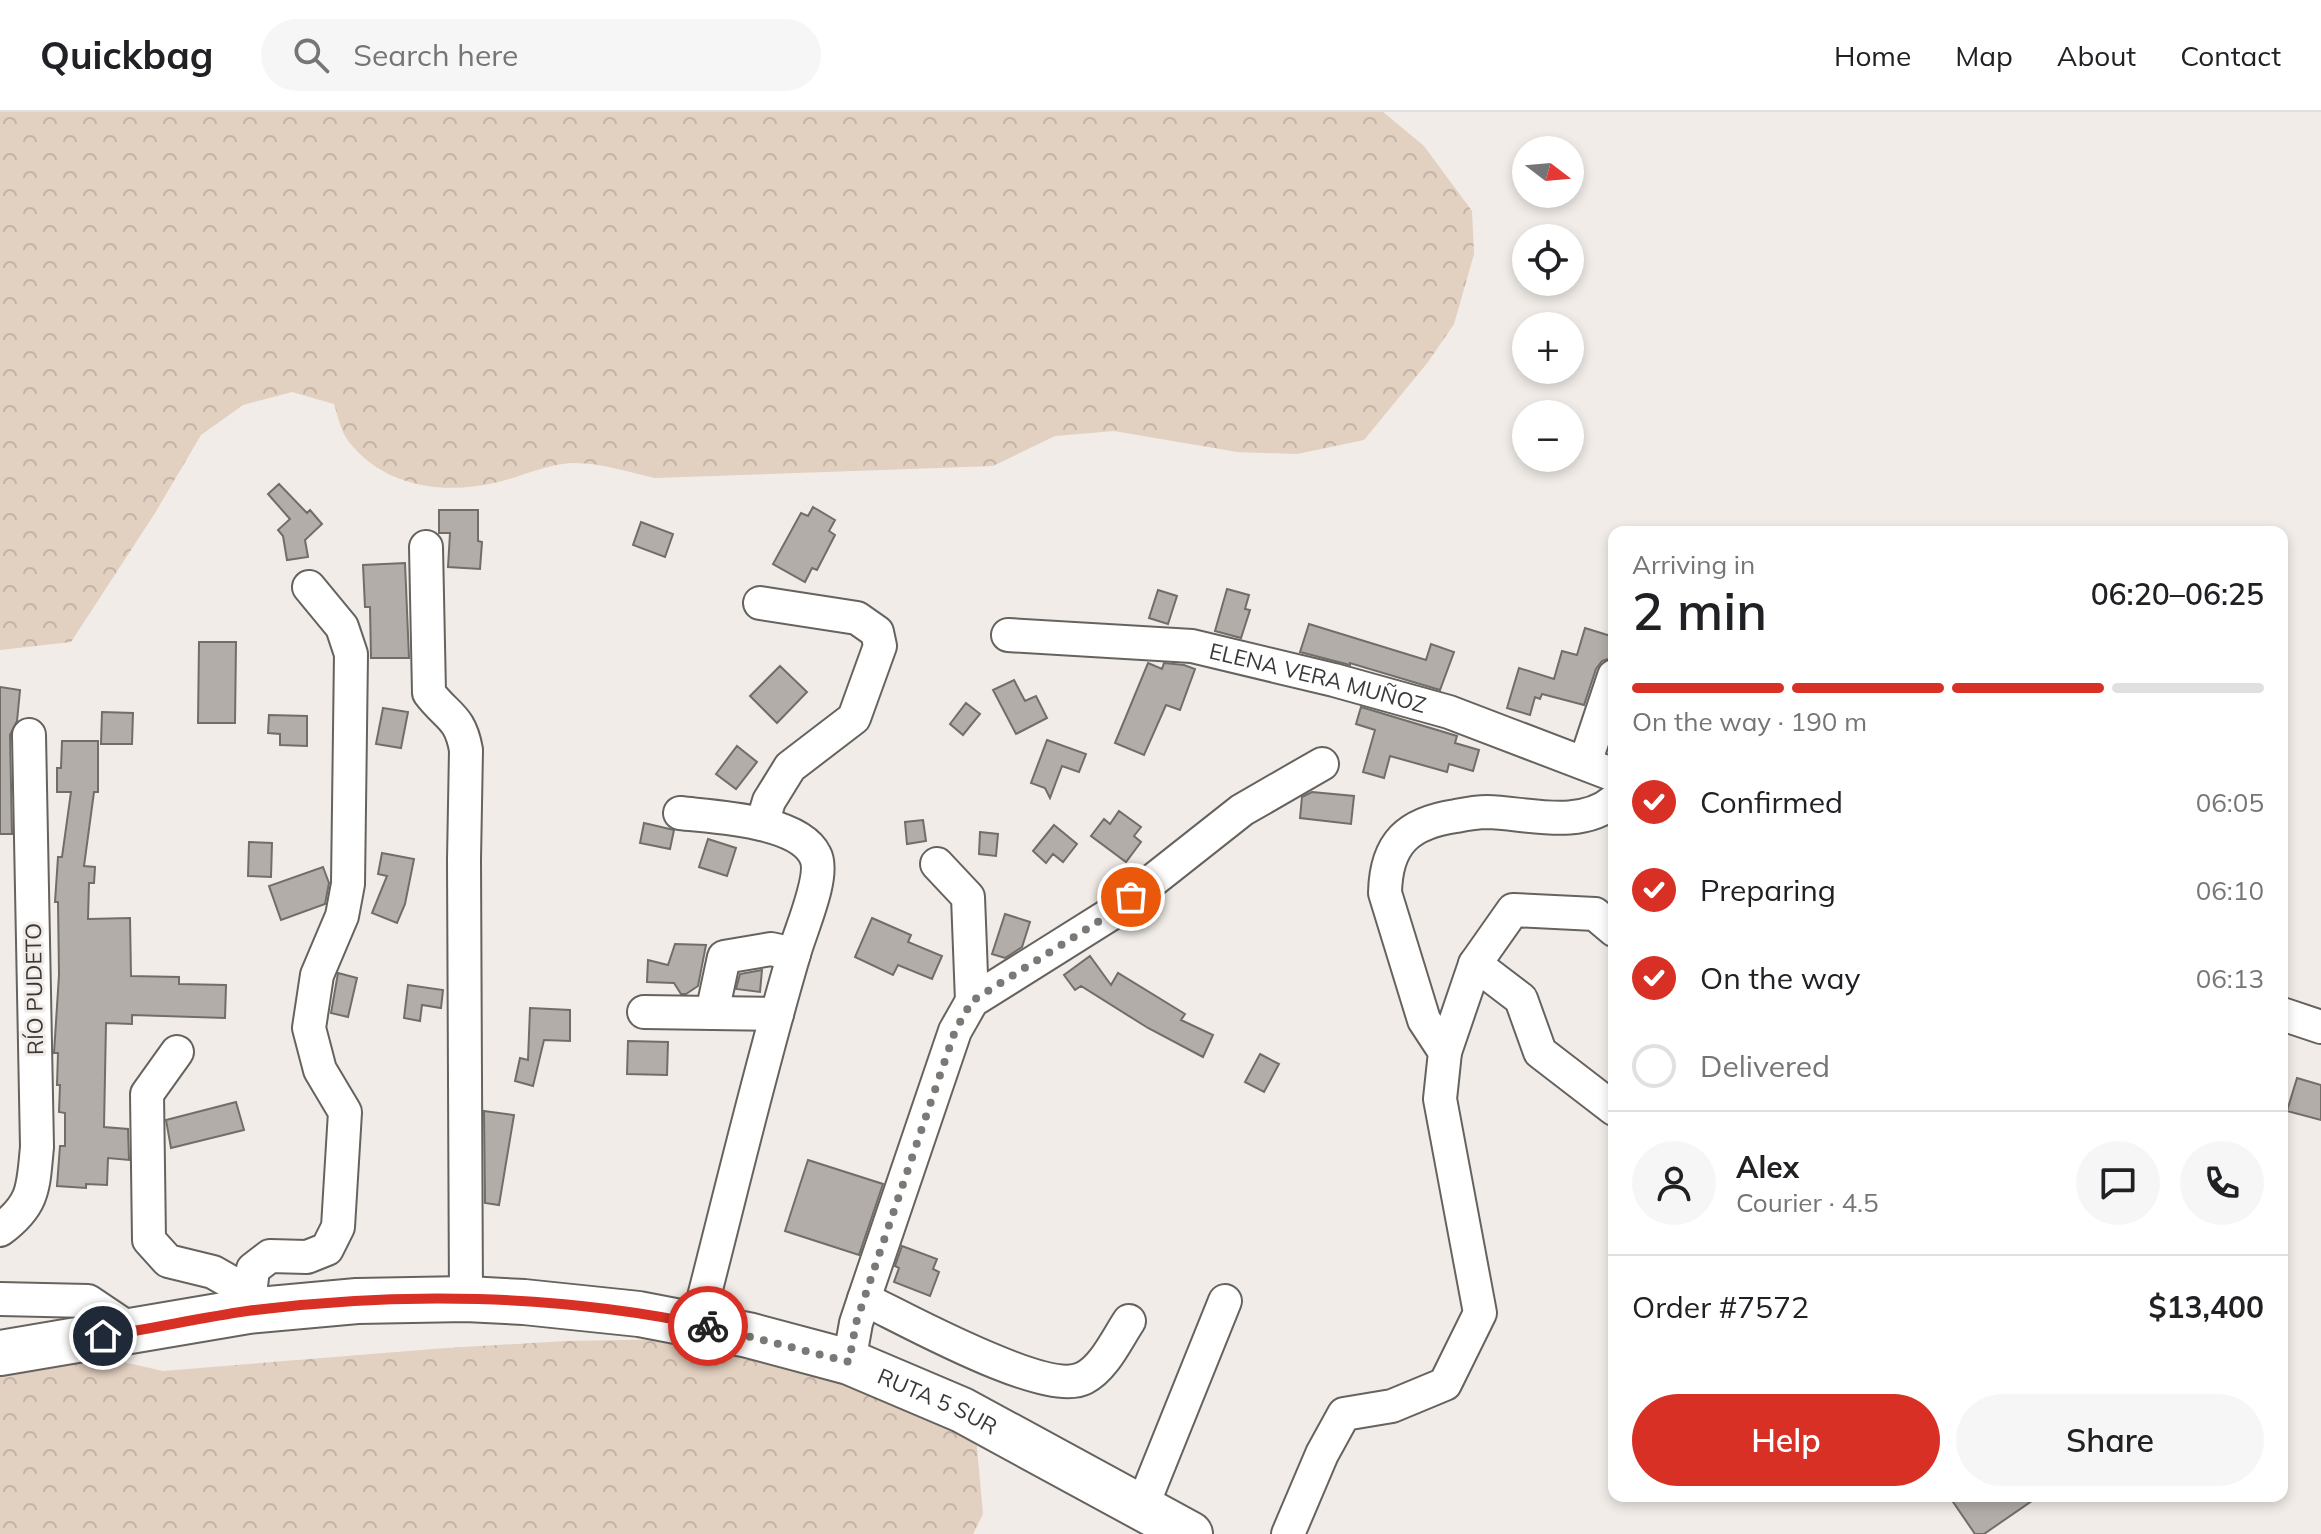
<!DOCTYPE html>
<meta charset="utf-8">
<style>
body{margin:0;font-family:Mulish,sans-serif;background:#f6f6f6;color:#202124;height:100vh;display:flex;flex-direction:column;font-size:30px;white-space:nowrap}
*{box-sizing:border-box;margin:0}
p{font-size:26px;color:#757577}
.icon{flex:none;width:44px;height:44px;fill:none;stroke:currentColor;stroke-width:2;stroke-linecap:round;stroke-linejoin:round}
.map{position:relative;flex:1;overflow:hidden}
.sheet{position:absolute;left:1608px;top:414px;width:680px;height:976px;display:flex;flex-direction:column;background:#fff;border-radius:16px;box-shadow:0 4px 12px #0003}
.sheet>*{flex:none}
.needle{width:52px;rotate:106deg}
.buttons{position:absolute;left:1512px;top:24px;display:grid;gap:16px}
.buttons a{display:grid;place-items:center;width:72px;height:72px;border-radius:50%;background:#fff;box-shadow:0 4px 12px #0003;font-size:40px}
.pin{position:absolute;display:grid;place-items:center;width:68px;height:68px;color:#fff;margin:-34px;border:4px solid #fff;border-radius:50%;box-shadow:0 2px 8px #0007}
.courier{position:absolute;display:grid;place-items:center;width:80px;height:80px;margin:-40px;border:6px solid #d93025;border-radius:50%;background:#fff;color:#222;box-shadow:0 2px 10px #0007}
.headline em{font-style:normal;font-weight:600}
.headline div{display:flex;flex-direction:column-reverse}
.headline{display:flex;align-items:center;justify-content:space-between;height:136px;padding:0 24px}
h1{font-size:52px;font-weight:600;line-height:60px}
.bar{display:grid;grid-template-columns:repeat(4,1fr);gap:12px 8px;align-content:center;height:96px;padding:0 24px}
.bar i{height:10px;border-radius:6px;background:#e0e0e0}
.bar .active{background:#d93025}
.bar p{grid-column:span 4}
.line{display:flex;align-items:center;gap:20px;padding:0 24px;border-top:2px solid #e0e0e0}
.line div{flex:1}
.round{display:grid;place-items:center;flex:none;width:84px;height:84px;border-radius:42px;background:#f6f6f6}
ol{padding:0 24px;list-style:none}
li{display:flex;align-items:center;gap:24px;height:88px}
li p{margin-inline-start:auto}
li .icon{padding:8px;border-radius:50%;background:#d93025;color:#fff;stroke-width:4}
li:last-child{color:#757577}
li i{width:44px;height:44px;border:4px solid #e0e0e0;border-radius:50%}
.button{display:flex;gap:16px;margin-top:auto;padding:16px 24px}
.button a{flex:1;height:92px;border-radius:48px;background:#d93025;color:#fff;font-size:32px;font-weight:600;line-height:92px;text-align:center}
.button a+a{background:#f6f6f6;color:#202124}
header{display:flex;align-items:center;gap:48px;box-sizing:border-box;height:112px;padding:0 40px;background:#fff;border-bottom:2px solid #e0e0e0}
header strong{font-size:38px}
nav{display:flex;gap:44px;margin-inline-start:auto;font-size:28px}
.search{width:560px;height:72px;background:#f6f6f6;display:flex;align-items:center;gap:20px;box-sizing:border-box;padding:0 28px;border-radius:44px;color:#757577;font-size:30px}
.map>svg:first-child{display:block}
.forest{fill:url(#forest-crowns)}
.building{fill:#b2ada8;stroke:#716d69;stroke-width:2}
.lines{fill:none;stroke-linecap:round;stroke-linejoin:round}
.minor-casing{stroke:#66625e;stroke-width:36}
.highway-casing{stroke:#66625e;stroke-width:48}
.minor{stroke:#fff;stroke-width:32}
.highway{stroke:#fff;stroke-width:44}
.done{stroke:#7b7875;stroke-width:8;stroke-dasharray:0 14.4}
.route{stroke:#d93025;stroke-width:10}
.labels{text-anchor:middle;stroke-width:6;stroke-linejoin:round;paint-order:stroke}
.street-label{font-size:22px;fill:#3b3937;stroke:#f1ece7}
</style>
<header>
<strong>Quickbag</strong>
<div class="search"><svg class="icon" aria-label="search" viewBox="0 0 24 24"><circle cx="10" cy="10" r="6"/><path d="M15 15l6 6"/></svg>Search here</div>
<nav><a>Home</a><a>Map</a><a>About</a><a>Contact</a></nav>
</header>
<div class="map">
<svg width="2321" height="1422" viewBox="0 0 2321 1422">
<defs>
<pattern id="forest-crowns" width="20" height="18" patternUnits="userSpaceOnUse" patternTransform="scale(2)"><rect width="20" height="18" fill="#e2d0c0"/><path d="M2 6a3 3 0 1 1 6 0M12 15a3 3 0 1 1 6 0" fill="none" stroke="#c3b3a6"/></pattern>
</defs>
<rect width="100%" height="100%" fill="#f1ece7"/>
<!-- forest -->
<path class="forest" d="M0 0H1383L1424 34 1472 99 1474 142 1454 212 1428 250 1364 328 1297 342 1237 340 1114 319 1055 324 993 354 655 366C628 360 599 350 571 351 544 353 521 365 494 371 442 383 384 374 350 331 341 321 338 304 334 292L292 280 243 293 201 323 155 401 71 530 0 538Z
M0 1222 163 1259 446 1236 566 1229 687 1227 804 1250 976 1325 983 1402 973 1422H0Z"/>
<!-- building -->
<path class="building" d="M279 372 307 401 310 398 322 412 305 428 308 445 287 448 283 424 278 418 290 407 268 382Z
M813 395 835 408 829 419 835 423 817 458 812 456 805 470 773 452 801 401 808 404Z
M439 398H478V429L482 430 480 457 448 455 450 421H439Z
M641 410 673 422 665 445 633 433Z
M405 451 409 546H371L370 495H365L363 453Z
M1227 477 1249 483 1245 497 1250 498 1241 526 1215 519Z
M1158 478 1177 484 1168 512 1149 506Z
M1309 512 1426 548 1431 532 1454 540 1440 578 1350 551V553L1300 540Z
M1585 516 1614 525V545L1602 549 1596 557 1584 593 1542 582 1540 587 1535 585 1530 603 1507 596 1519 556 1554 567 1562 539 1577 543Z
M199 530H236L235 611H198Z
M1148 551 1162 557 1164 551 1184 553 1195 557 1180 598 1166 593 1144 643 1115 631Z
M780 554 807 580 777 611 750 584Z
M1014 568 1025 589 1036 584 1047 606 1016 622 993 578Z
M0 575 20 578 17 609 10 623 12 722H0Z
M966 591 980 602 963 623 950 612Z
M1361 595 1457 624 1455 631 1479 638 1473 659 1449 652 1447 660 1390 644 1384 666 1363 660 1375 618 1356 612Z
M383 596 408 600 401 636 376 632Z
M102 600 133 601 132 632H101Z
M269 603 307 604V634L280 633V622L268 621Z
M1047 628 1086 642 1079 660 1062 654 1050 686 1045 676 1031 671Z
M62 629H98V680H94L84 754 95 755 94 771H89L88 807 130 806 131 864 179 865V872L226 873 225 906 132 903V912L106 911 104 1015 128 1017 129 1048 108 1046 107 1073 86 1072V1076L57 1074 60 1034H65V1001L59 1000 60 973H57L58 941H54L59 863 58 790H55L58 745H62L71 680H57V656H61Z
M737 634 757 650 736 677 716 662Z
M1312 680 1354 684 1351 712 1300 706 1302 685Z
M1119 699 1141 715 1134 724 1141 730 1126 750 1091 724 1104 707 1110 712Z
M923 708 926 729 907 732 905 710Z
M644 711 674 718 670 737 640 731Z
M1054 713 1077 732 1063 750 1053 742 1046 751 1033 739Z
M980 720 998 722 996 744 979 742Z
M708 727 736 736 727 764 699 755Z
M249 730 272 731 271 765 248 764Z
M382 741 414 747 405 792 397 811 372 801 387 764 378 762Z
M323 755 329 771 325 792 281 808 269 774Z
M1005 802 1030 810 1022 835 1005 846 992 842Z
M872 806 911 823 908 830 942 844 932 867 898 853 893 863 855 845Z
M675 832 706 833 698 874 686 882H681L674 871 647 870 648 848 668 853Z
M1090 844 1111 873 1118 861 1185 902 1181 908 1213 923 1203 945 1148 916 1081 874 1075 878 1064 863Z
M762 858 760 880 736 877 740 862Z
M338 861 357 866 348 905 331 901Z
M408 873 443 878 441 896 422 893 420 909 404 906Z
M530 896 570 898V929L544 928 533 974 515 969 520 946 528 948Z
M628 929 668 930 667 963 627 962Z
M1260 942 1279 952 1264 980 1245 970Z
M2297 966 2321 973V1008L2287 999Z
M236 990 244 1018 171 1036 166 1008Z
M484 999 514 1003 499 1093 485 1091Z
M808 1048 883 1072 859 1143 785 1119Z
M902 1134 937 1147 933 1157 939 1160 930 1184 894 1170 899 1156 895 1154Z
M1949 1384H2039L1984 1422H1975Z"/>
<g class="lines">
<!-- minor casing -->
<g class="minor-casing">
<g id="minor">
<path d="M426 435 429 581C447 605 460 604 466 638L464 748 466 1187"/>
<path d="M760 491 857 506 877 520 880 534 854 606 790 655 769 689 762 712"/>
<path id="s1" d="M1008 523 1192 534 1334 568 1449 600 1614 663"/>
<path d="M1585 651 1614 564"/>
<path d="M680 701C714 705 798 708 815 743 826 763 800 819 794 842 758 964 729 1089 697 1212"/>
<path d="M937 752 968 785 972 889"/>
<path d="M1475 852 1521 887 1540 940 1614 997"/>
<path d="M644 900 777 902"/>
<path d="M712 901 724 845 771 837 794 842"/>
<path d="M2282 902 2321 915"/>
<path d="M177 940 147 982 149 1128 168 1149 213 1160 250 1181"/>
<path d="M1445 940 1475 852 1513 798 1595 802 1614 818"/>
<path d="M0 1118C35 1092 33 1075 37 1035L29 623"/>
<path d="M0 1187 88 1189 134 1220"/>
<path d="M864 1187C904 1206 1046 1286 1084 1266 1104 1256 1117 1227 1129 1209"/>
<path d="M248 1199 253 1157 270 1144 307 1145 327 1137 338 1115 345 1000 320 958 309 916 317 863 342 804 348 772 351 542 342 515 309 475"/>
<path d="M849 1250 856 1211 864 1187 955 919 972 889 1109 803 1242 698 1322 652"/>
<path d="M1142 1395 1225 1189"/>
<path d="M1288 1422 1322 1342 1344 1302 1392 1294 1445 1272 1480 1201 1440 987 1445 940 1424 908 1385 781C1386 731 1408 711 1456 704 1466 702 1477 700 1487 700 1527 701 1580 718 1614 689"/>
</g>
</g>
<!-- highway casing -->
<g class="highway-casing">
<g id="highway">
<path id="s2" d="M0 1241 248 1199 357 1189 466 1187 524 1190 639 1202 748 1223 849 1250 962 1298 1190 1422"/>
</g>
</g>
<!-- minor -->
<use href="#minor" class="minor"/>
<!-- highway -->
<use href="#highway" class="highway"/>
</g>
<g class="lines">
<!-- done -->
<path class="done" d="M708 1214 849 1250 856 1211 864 1187 955 919 972 889 1109 803 1131 785"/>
<!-- route -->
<path class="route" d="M103 1224C151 1217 199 1206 247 1199 398 1179 559 1182 708 1214"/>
</g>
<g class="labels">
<!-- street labels -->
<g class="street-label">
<text dy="8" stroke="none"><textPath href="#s1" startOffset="314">ELENA VERA MUÑOZ</textPath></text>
<text transform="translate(34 877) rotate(-91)" y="8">RÍO PUDETO</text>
<text dy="8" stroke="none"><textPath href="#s2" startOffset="956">RUTA 5 SUR</textPath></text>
</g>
</g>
</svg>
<div class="buttons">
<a><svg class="needle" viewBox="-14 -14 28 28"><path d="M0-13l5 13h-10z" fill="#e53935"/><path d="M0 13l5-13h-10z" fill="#757577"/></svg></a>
<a><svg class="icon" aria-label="locate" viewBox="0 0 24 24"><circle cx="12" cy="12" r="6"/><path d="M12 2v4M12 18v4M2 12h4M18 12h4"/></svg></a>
<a>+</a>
<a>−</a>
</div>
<div class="pin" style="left:1131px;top:785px;background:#ea580c"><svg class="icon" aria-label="bag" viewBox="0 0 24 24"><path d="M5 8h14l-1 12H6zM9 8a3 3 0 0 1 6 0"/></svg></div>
<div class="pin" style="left:103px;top:1224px;background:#1f2937"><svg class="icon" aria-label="home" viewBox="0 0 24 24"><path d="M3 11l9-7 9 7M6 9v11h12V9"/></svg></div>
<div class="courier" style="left:708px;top:1214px"><svg class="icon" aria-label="bike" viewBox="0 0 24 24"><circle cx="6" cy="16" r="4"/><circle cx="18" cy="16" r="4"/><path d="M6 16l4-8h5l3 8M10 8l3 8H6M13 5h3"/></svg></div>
<section class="sheet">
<div class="headline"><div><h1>2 min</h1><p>Arriving in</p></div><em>06:20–06:25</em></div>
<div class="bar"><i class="active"></i><i class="active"></i><i class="active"></i><i></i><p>On the way · 190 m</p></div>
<ol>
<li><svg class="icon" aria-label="check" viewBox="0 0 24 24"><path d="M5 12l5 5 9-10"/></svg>Confirmed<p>06:05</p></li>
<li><svg class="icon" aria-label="check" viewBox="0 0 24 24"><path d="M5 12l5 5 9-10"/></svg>Preparing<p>06:10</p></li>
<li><svg class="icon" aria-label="check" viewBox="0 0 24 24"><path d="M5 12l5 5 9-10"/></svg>On the way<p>06:13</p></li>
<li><i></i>Delivered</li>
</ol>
<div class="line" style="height:144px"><a class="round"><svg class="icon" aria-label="person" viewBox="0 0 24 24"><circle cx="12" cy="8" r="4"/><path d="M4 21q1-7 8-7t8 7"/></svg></a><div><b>Alex</b><p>Courier · 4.5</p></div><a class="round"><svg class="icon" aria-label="chat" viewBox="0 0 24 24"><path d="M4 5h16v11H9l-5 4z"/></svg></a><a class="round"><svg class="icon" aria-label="phone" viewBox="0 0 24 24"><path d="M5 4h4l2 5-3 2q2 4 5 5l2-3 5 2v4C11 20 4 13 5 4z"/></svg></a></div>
<div class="line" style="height:104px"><div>Order #7572</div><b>$13,400</b></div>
<div class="button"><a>Help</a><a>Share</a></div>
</section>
</div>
